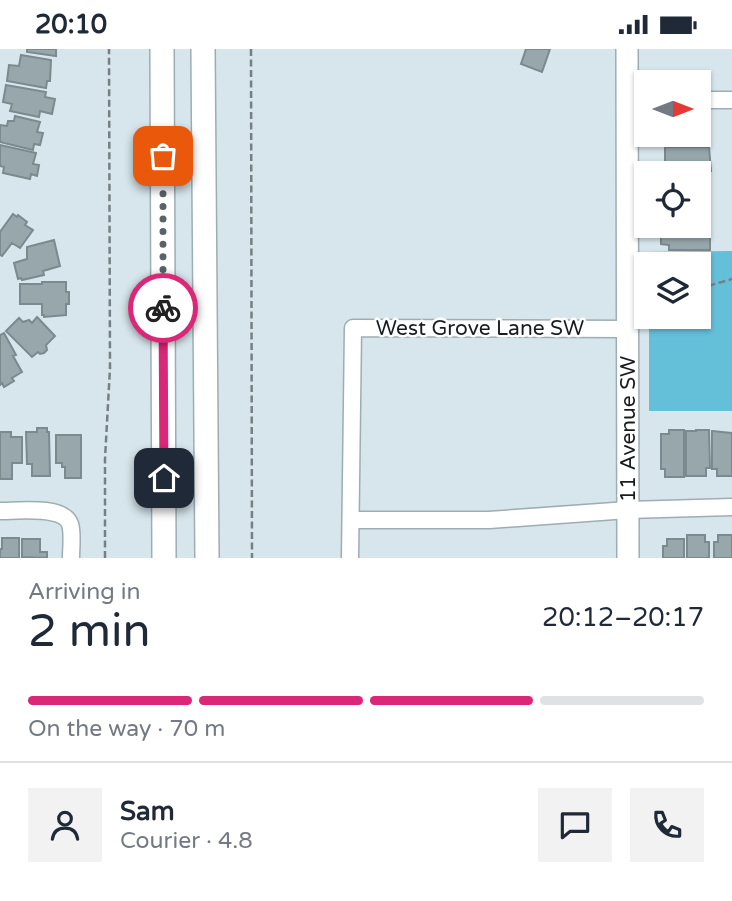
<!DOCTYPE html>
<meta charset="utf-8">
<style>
body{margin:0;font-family:"Varela Round",sans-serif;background:#f2f2f3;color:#1f2937;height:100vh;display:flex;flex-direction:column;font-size:26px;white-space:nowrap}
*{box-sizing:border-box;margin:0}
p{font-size:23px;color:#747a83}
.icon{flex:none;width:38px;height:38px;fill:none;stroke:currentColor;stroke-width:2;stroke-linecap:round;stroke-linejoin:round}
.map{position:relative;height:509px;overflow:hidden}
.panel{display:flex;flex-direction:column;background:#fff;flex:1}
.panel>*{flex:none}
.needle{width:46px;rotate:90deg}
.fabs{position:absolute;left:634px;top:21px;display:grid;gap:14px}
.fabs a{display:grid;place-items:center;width:77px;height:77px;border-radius:0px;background:#fff;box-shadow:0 2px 5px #0004;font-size:35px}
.pin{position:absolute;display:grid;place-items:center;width:60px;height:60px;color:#fff;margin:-30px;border-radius:14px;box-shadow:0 4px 10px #0006}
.courier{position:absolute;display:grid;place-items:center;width:70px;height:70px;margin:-35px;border:5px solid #db2777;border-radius:50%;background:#fff;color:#222;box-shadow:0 2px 9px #0007}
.head em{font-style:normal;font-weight:600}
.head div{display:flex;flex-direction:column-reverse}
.head{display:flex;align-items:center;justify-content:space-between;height:119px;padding:0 28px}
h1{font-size:46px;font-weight:600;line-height:52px}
.bar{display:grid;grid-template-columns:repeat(4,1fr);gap:10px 7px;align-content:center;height:84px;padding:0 28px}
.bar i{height:9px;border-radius:5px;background:#e0e1e3}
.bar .on{background:#db2777}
.bar p{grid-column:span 4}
.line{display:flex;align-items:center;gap:18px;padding:0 28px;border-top:2px solid #e0e1e3}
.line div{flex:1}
.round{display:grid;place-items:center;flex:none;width:74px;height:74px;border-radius:0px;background:#f2f2f3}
.status{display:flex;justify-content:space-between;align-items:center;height:49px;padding:0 35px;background:#fff;direction:ltr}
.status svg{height:19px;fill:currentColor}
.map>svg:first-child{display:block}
.green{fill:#64bfd9}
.building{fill:#97a7ac;stroke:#7b8a8f;stroke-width:2}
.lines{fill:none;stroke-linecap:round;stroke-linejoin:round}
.minor-casing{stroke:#9eadb2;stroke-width:19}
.tertiary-casing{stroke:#9eadb2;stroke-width:24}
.secondary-casing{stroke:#9eadb2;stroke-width:26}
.path{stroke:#758084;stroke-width:2.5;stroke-dasharray:7 3.5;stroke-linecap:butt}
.minor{stroke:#fff;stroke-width:16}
.tertiary{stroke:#fff;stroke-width:21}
.secondary{stroke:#fff;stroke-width:23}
.done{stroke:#5a6367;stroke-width:7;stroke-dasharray:0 12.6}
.route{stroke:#db2777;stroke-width:9}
.labels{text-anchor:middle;stroke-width:5;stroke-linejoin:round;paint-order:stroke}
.street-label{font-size:21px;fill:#171d1f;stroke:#fff}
</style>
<div class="status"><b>20:10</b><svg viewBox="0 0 49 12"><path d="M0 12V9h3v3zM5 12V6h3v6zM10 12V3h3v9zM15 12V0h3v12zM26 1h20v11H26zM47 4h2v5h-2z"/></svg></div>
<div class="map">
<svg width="732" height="509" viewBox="0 0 732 509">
<rect width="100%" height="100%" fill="#d6e6ec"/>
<!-- green -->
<path class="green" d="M732 202V362H649V268H698V215H649V203Z"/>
<!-- building -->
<path class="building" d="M27 0H56V7L27 3Z
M526 0H550L542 23 521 15Z
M21 6 51 11 50 32H47L46 39 7 32 9 16 19 17Z
M6 36 46 43 45 48 55 50 52 65 40 62 39 68 10 62 12 55 3 53Z
M15 67 40 73 37 83 43 84 40 96 34 95 33 101 0 93V76L7 77 8 72H14Z
M698 73H709V88H707V96L664 95V86H698Z
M0 96 36 104 33 115 39 116 37 127 31 125 30 130 3 124 4 118 0 117Z
M665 98H709L711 122H672V117H665Z
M698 125H710L709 147H698Z
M698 151H709L710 173H698Z
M13 165 17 168 18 166 27 173 25 176 33 181 20 199 12 194 2 207 0 206V183Z
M661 177H670V179L710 177V201H669V196L661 195Z
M54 191 60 217 43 222 44 226 22 231 21 229 18 230 14 214 27 210V198Z
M42 233H66V243H69V255H66V266L44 268V266H42V255H20V235H42Z
M37 268 55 287 46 296 47 301 44 304 40 305 38 303 32 308 6 282 19 269 23 273 29 271 32 274Z
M4 284 16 306 13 307 22 323 12 329 14 332 4 338 2 334 0 336V286Z
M37 379H47V383H49L50 427H32V415H27L26 383H37Z
M669 381H684V428H665V420H661V385H669Z
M696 381H709L710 419H706V427H686V382H696Z
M712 382 732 384V427H717V420H712Z
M0 383H11V388H22V414H12V430H0Z
M56 386H81V429H65V418H62V414H56Z
M687 486H705V493H709V509H687Z
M718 486H732V509H714V493H718Z
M2 489H19V509H0V500H2Z
M22 490H40V503H47V509L22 508Z
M667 490H684V509H663V497H667Z"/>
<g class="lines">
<!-- minor casing -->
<g class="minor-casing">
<path id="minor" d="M627 51H646
M698 51H732
M0 462C17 462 63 456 70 475 73 484 71 499 71 509
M351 471H489L628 461 732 458
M350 509 353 279 628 280"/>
</g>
<!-- tertiary casing -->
<g class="tertiary-casing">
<path id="tertiary" d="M627 0 628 509"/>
</g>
<!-- secondary casing -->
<g class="secondary-casing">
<path id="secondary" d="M162 0 164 509
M203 0 207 509"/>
</g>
<!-- path -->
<path class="path" d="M251 0 252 509
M698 237H708L732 230
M105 509V410L110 319 109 0"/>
<!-- minor -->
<use href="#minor" class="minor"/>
<!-- tertiary -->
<use href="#tertiary" class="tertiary"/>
<!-- secondary -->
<use href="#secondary" class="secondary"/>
</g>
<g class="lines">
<!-- done -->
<path class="done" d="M163 107V259"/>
<!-- route -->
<path class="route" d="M163 259 164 429"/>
</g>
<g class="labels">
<!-- street labels -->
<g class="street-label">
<text x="480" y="286">West Grove Lane SW</text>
<text transform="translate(628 380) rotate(-90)" y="7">11 Avenue SW</text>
</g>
</g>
</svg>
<div class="fabs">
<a><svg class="needle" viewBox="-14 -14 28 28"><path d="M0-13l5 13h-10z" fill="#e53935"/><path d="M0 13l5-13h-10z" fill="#747a83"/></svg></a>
<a><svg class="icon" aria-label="locate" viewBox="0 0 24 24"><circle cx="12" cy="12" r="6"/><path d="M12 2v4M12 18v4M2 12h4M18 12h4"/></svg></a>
<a><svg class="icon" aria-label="layers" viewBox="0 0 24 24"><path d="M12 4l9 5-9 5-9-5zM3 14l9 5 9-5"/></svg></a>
</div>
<div class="pin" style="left:163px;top:107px;background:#ea580c"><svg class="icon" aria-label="bag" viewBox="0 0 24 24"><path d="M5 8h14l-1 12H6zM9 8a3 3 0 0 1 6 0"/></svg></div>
<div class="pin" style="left:164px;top:429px;background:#1f2937"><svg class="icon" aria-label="home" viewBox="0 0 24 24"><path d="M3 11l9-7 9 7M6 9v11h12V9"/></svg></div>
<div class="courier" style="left:163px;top:259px"><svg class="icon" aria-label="bike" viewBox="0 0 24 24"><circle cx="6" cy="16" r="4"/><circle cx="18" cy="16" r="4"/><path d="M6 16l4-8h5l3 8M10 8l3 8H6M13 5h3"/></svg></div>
</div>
<section class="panel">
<div class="head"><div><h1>2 min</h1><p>Arriving in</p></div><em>20:12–20:17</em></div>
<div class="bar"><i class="on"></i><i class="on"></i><i class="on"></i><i></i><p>On the way · 70 m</p></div>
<div class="line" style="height:126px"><a class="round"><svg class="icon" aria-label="person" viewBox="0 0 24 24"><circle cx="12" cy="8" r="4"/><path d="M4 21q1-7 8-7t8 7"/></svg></a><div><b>Sam</b><p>Courier · 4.8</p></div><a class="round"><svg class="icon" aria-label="chat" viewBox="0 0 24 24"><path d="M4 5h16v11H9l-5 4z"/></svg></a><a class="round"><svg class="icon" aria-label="phone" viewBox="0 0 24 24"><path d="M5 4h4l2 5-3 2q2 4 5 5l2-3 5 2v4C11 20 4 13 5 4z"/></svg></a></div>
</section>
